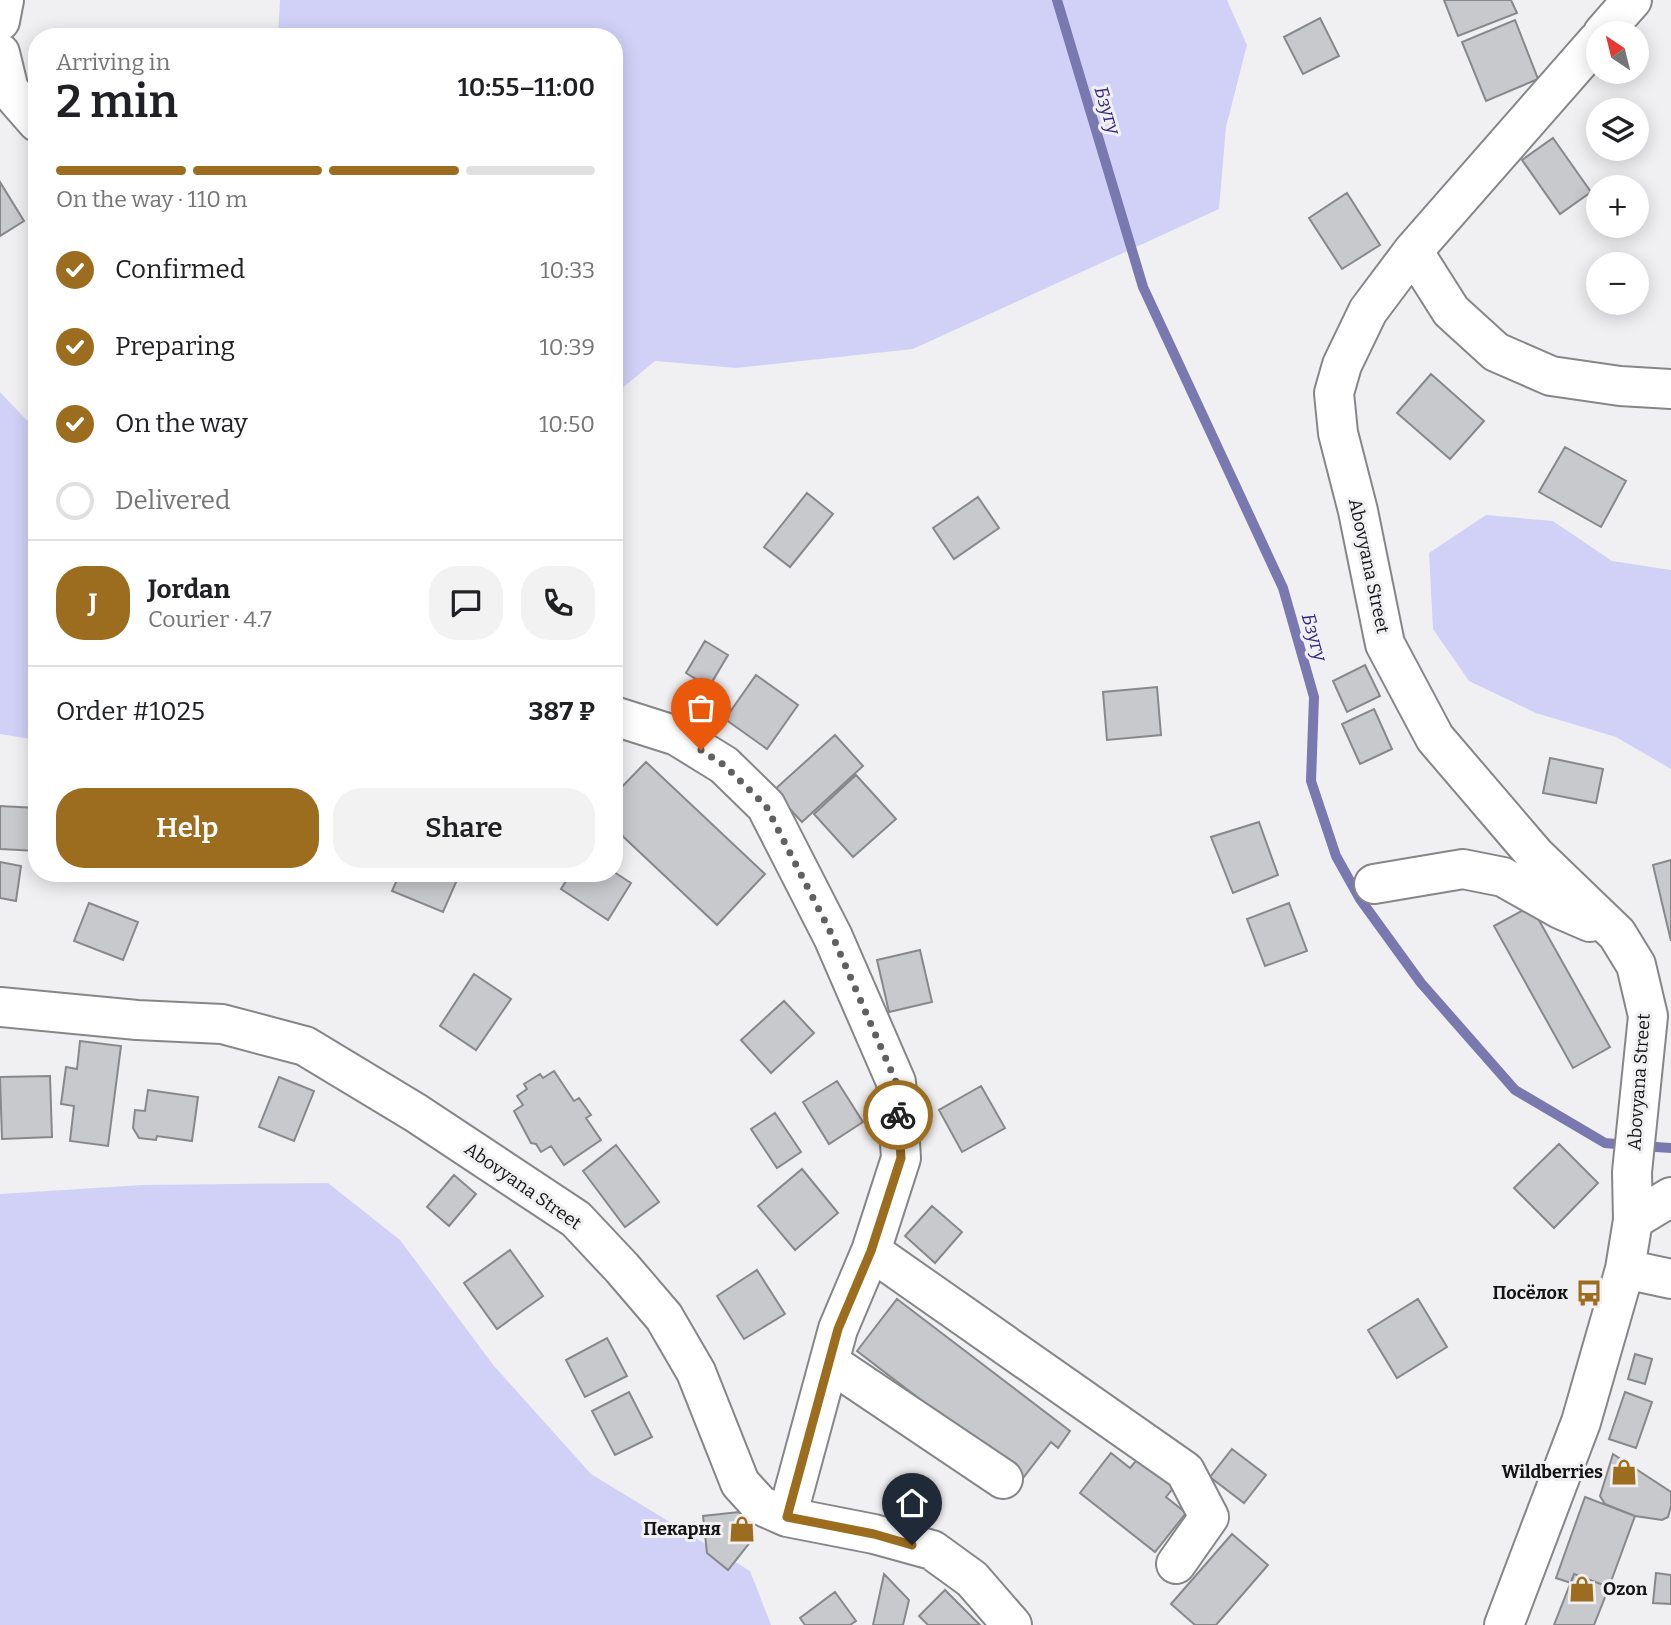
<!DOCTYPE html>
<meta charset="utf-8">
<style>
body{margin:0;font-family:Bitter,serif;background:#f2f2f2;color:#202124;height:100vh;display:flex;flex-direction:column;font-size:26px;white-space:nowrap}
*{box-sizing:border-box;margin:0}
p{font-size:23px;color:#757577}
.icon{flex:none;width:38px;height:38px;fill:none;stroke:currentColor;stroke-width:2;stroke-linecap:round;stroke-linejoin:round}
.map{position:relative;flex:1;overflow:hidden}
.sheet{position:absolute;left:28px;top:28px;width:595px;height:854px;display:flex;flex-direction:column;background:#fff;border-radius:28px;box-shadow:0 4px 18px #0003}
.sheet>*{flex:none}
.needle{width:46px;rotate:325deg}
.controls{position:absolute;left:1586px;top:21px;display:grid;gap:14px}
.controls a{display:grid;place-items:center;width:63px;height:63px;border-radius:50%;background:#fff;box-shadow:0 4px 18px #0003;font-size:35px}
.pin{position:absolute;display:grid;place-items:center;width:60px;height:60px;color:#fff;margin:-72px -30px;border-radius:50% 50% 50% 0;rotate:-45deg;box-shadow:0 0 7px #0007}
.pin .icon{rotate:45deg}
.courier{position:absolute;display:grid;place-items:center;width:70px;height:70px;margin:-35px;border:5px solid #9d6d1f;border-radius:50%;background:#fff;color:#222;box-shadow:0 2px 9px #0007}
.overview em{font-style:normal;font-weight:600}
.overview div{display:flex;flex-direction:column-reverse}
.overview{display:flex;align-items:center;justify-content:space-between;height:119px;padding:0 28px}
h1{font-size:46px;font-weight:600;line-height:52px}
.bar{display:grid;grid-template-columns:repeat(4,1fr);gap:10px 7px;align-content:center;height:84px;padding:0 28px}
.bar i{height:9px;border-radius:5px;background:#e0e0e0}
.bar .active{background:#9d6d1f}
.bar p{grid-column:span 4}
.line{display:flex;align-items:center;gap:18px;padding:0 28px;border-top:2px solid #e0e0e0}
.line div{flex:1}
.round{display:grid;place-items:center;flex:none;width:74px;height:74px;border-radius:28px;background:#f2f2f2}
ol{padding:0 28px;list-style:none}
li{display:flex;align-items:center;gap:21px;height:77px}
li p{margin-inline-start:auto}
li .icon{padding:7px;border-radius:50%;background:#9d6d1f;color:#fff;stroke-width:4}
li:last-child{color:#757577}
li i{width:38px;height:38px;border:4px solid #e0e0e0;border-radius:50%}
.cta{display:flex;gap:14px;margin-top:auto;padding:14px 28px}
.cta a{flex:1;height:80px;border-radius:28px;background:#9d6d1f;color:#fff;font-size:28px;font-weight:600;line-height:80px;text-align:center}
.cta a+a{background:#f2f2f2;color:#202124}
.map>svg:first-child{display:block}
.green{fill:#d1d1f8}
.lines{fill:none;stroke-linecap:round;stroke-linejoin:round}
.stream{stroke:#7978af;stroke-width:10}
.building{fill:#c8c9cc;stroke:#87888a;stroke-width:2}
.minor-casing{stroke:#858688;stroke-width:42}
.minor{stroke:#fff;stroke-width:38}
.done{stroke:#606062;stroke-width:7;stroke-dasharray:0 12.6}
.route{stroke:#9d6d1f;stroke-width:9}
.labels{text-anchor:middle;stroke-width:6;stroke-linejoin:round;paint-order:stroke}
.street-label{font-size:18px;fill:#131314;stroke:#f0f0f3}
.poi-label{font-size:18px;font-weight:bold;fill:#131314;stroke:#f0f0f3;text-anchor:end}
.water-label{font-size:19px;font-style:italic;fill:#37277f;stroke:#f0f0f3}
</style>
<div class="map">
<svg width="1671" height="1625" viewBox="0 0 1671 1625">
<rect width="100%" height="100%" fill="#f0f0f3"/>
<!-- green -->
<path class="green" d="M280 0H1227L1247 45 1226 127 1219 209 913 349 736 368 655 361 614 395V37H278Z
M0 392 37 431V740L0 734Z
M1486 515 1553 521 1612 561 1671 570V769L1616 737 1536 713 1469 681 1433 629 1429 553Z
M328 1183 400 1240 494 1366 591 1474 750 1571 771 1625H0V1194L142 1185Z"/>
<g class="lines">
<!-- stream -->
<path class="stream" d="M1057 0 1143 287 1283 588 1314 697 1311 781 1336 856 1360 899 1421 983 1515 1090 1605 1143 1626 1145
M1641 1146 1671 1148"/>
</g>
<!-- building -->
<path class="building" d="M1444 0H1511L1517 13 1458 36Z
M1320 18 1339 56 1303 74 1284 37Z
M1515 20 1538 79 1486 101 1462 42Z
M1553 138 1591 192 1560 214 1522 160Z
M0 182 24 221 0 236Z
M1347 193 1380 245 1342 269 1309 218Z
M1431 374 1484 421 1450 459 1397 413Z
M1565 447 1626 481 1601 527 1539 492Z
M807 493 833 514 790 567 764 547Z
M978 497 999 528 954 559 933 528Z
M705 641 728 655 709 687 686 673Z
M1365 665 1380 696 1347 712 1333 681Z
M756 675 798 705 767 749 725 719Z
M1157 687 1161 735 1107 740 1103 692Z
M1374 709 1392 749 1360 764 1342 724Z
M835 735 863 766 802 822 773 791Z
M1550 758 1603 769 1596 803 1543 793Z
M646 762 765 874 717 925 614 828V795Z
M856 775 896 819 853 857 814 814Z
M0 806 37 808V851L0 849Z
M1259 822 1278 875 1233 893 1211 837Z
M1671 860V941L1653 865Z
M0 862 21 866 16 901 0 898Z
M614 872 631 883 608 920 561 889 571 873Z
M400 873H460L443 912 392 891Z
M89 903 138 922 123 960 74 941Z
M1289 903 1307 951 1265 966 1247 919Z
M1531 906 1610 1047 1573 1068 1494 926Z
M920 950 932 1002 889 1012 877 960Z
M474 974 511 999 476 1050 440 1026Z
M784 1001 814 1033 771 1073 741 1040Z
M80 1041 121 1046 108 1146 70 1141 74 1106 61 1104 66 1067 77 1069Z
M554 1071 574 1101 579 1098 591 1115 586 1118 601 1140 564 1165 551 1146 541 1152 536 1144 531 1143 514 1111 523 1105 517 1096 527 1089 524 1084 540 1074 543 1078Z
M50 1076 52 1137 2 1139 0 1077Z
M279 1077 314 1091 294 1141 259 1127Z
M837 1081 863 1122 829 1144 803 1102Z
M981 1086 1005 1128 962 1152 939 1110Z
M148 1090 198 1097 192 1141 157 1136 156 1140 139 1138 133 1128 135 1110 145 1111Z
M775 1113 801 1152 777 1168 751 1129Z
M1559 1144 1598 1183 1554 1228 1514 1188Z
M616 1145 659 1202 625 1227 583 1171Z
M802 1169 838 1213 795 1250 758 1206Z
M454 1175 476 1194 449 1226 427 1207Z
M932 1206 962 1232 935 1263 905 1236Z
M510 1250 543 1296 497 1329 464 1283Z
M757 1270 785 1314 744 1339 717 1296Z
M897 1299 1070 1431 1058 1448 1051 1442 1023 1478 857 1351Z
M1418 1299 1447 1347 1397 1378 1368 1330Z
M607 1338 627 1376 585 1397 566 1360Z
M1635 1354 1652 1359 1645 1384 1628 1379Z
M629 1392 652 1437 615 1455 592 1411Z
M1625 1392 1652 1402 1636 1448 1609 1439Z
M1232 1449 1266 1475 1244 1503 1210 1477Z
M1111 1453 1130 1468 1142 1454 1178 1482 1166 1497 1186 1513 1155 1552 1080 1493Z
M1613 1454 1671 1492V1506L1668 1517 1662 1520 1635 1516 1605 1504 1600 1496Z
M1585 1497 1635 1516 1609 1587 1574 1574 1571 1583 1556 1578Z
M739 1512 751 1541 728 1570 707 1553 703 1516Z
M1232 1534 1268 1565 1216 1625H1195L1171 1604Z
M1656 1573 1671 1575V1604L1653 1603Z
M884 1574 909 1600 903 1625H873Z
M1574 1574 1609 1587 1594 1625H1554Z
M945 1590 980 1625H928L919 1616Z
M835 1592 856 1621 850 1625H805L800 1618Z"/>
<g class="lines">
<!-- minor casing -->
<g class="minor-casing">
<path id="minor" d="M0 21 4 0
M1603 33 1632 0
M0 53 9 90 37 122
M1413 251 1451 311 1496 352 1551 376 1620 386 1671 389
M614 716 677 736 724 765 766 806 833 937 896 1082 901 1158 871 1251 838 1329 787 1517
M1374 884 1463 869 1503 877 1560 909 1590 922
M0 1007 137 1020 222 1024 305 1046 416 1113 576 1219 622 1268 664 1317 696 1372 740 1483 760 1505 787 1517 874 1534 932 1550 972 1579 1012 1625
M1633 1220 1671 1197
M871 1251 1185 1471 1209 1517 1176 1564
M1625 1269 1671 1279
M829 1362 1003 1479
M1504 1625 1581 1422 1625 1269 1633 1220 1632 1172 1648 1016 1636 965 1617 934 1536 856 1435 738 1385 644 1358 511 1338 433 1334 393 1342 365 1368 311 1413 251 1598 40"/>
</g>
<!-- minor -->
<use href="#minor" class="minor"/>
</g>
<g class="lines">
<!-- done -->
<path class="done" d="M701 750 724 765 766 806 833 937 896 1082 898 1115"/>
<!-- route -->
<path class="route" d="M898 1115 901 1158 871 1251 838 1329 787 1517 874 1534 912 1545"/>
</g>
<!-- icons -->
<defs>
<g id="bus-bare" transform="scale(2.1)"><path d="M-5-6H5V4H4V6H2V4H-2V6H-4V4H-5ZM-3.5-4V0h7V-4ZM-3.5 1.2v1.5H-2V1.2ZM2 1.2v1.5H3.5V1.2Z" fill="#9d6d1f" stroke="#f0f0f3" stroke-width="2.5" paint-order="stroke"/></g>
<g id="shop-bare" transform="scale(2.1)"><path d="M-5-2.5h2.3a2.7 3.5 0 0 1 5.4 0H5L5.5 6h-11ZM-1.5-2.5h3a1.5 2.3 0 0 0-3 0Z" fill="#9d6d1f" stroke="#f0f0f3" stroke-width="2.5" paint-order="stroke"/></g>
</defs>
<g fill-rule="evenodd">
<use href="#bus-bare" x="1589" y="1293"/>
<use href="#shop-bare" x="1624" y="1472"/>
<use href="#shop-bare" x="742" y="1529"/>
<use href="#shop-bare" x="1582" y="1589"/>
</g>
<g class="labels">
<!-- street labels -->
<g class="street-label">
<text transform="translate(1369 566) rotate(78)" y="6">Abovyana Street</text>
<text transform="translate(1639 1082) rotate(-86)" y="6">Abovyana Street</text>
<text transform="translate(523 1186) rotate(35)" y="6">Abovyana Street</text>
</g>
<!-- poi labels -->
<g class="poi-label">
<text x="1568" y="1299">Посёлок</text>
<text x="1603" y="1478">Wildberries</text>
<text x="721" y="1535">Пекарня</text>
<text x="1603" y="1595" text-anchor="start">Ozon</text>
</g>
<!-- water labels -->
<g class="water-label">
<text transform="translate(1108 110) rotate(73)" y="7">Бзугу</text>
<text transform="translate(1315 637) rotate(74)" y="7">Бзугу</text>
</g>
</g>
</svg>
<div class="controls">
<a><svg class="needle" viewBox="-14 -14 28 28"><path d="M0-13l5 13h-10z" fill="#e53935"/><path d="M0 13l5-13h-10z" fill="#757577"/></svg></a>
<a><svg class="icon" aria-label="layers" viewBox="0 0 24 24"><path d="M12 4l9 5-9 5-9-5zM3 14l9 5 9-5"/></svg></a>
<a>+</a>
<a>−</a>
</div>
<div class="pin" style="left:701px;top:750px;background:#ea580c"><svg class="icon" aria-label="bag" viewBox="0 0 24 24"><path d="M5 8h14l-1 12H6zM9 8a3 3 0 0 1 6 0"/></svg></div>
<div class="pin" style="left:912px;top:1545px;background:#1f2937"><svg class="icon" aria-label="home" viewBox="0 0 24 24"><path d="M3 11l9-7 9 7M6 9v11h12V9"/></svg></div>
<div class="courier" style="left:898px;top:1115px"><svg class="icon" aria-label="bike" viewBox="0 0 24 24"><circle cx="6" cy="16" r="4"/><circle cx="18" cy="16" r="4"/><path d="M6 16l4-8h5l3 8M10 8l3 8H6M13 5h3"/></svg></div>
<section class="sheet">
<div class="overview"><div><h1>2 min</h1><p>Arriving in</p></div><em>10:55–11:00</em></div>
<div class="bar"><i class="active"></i><i class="active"></i><i class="active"></i><i></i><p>On the way · 110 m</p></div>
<ol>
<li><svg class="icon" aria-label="check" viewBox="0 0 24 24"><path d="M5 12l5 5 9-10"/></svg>Confirmed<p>10:33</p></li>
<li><svg class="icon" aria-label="check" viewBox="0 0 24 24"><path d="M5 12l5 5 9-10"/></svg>Preparing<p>10:39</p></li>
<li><svg class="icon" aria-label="check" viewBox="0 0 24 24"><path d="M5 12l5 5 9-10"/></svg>On the way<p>10:50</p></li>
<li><i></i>Delivered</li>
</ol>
<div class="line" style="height:126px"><b class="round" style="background:#9d6d1f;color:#fff">J</b><div><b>Jordan</b><p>Courier · 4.7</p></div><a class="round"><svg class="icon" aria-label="chat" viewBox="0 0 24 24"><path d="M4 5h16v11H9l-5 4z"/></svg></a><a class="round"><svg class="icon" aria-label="phone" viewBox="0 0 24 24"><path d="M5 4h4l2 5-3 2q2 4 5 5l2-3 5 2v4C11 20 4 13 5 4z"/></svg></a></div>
<div class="line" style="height:91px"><div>Order #1025</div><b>387 ₽</b></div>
<div class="cta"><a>Help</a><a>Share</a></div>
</section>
</div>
